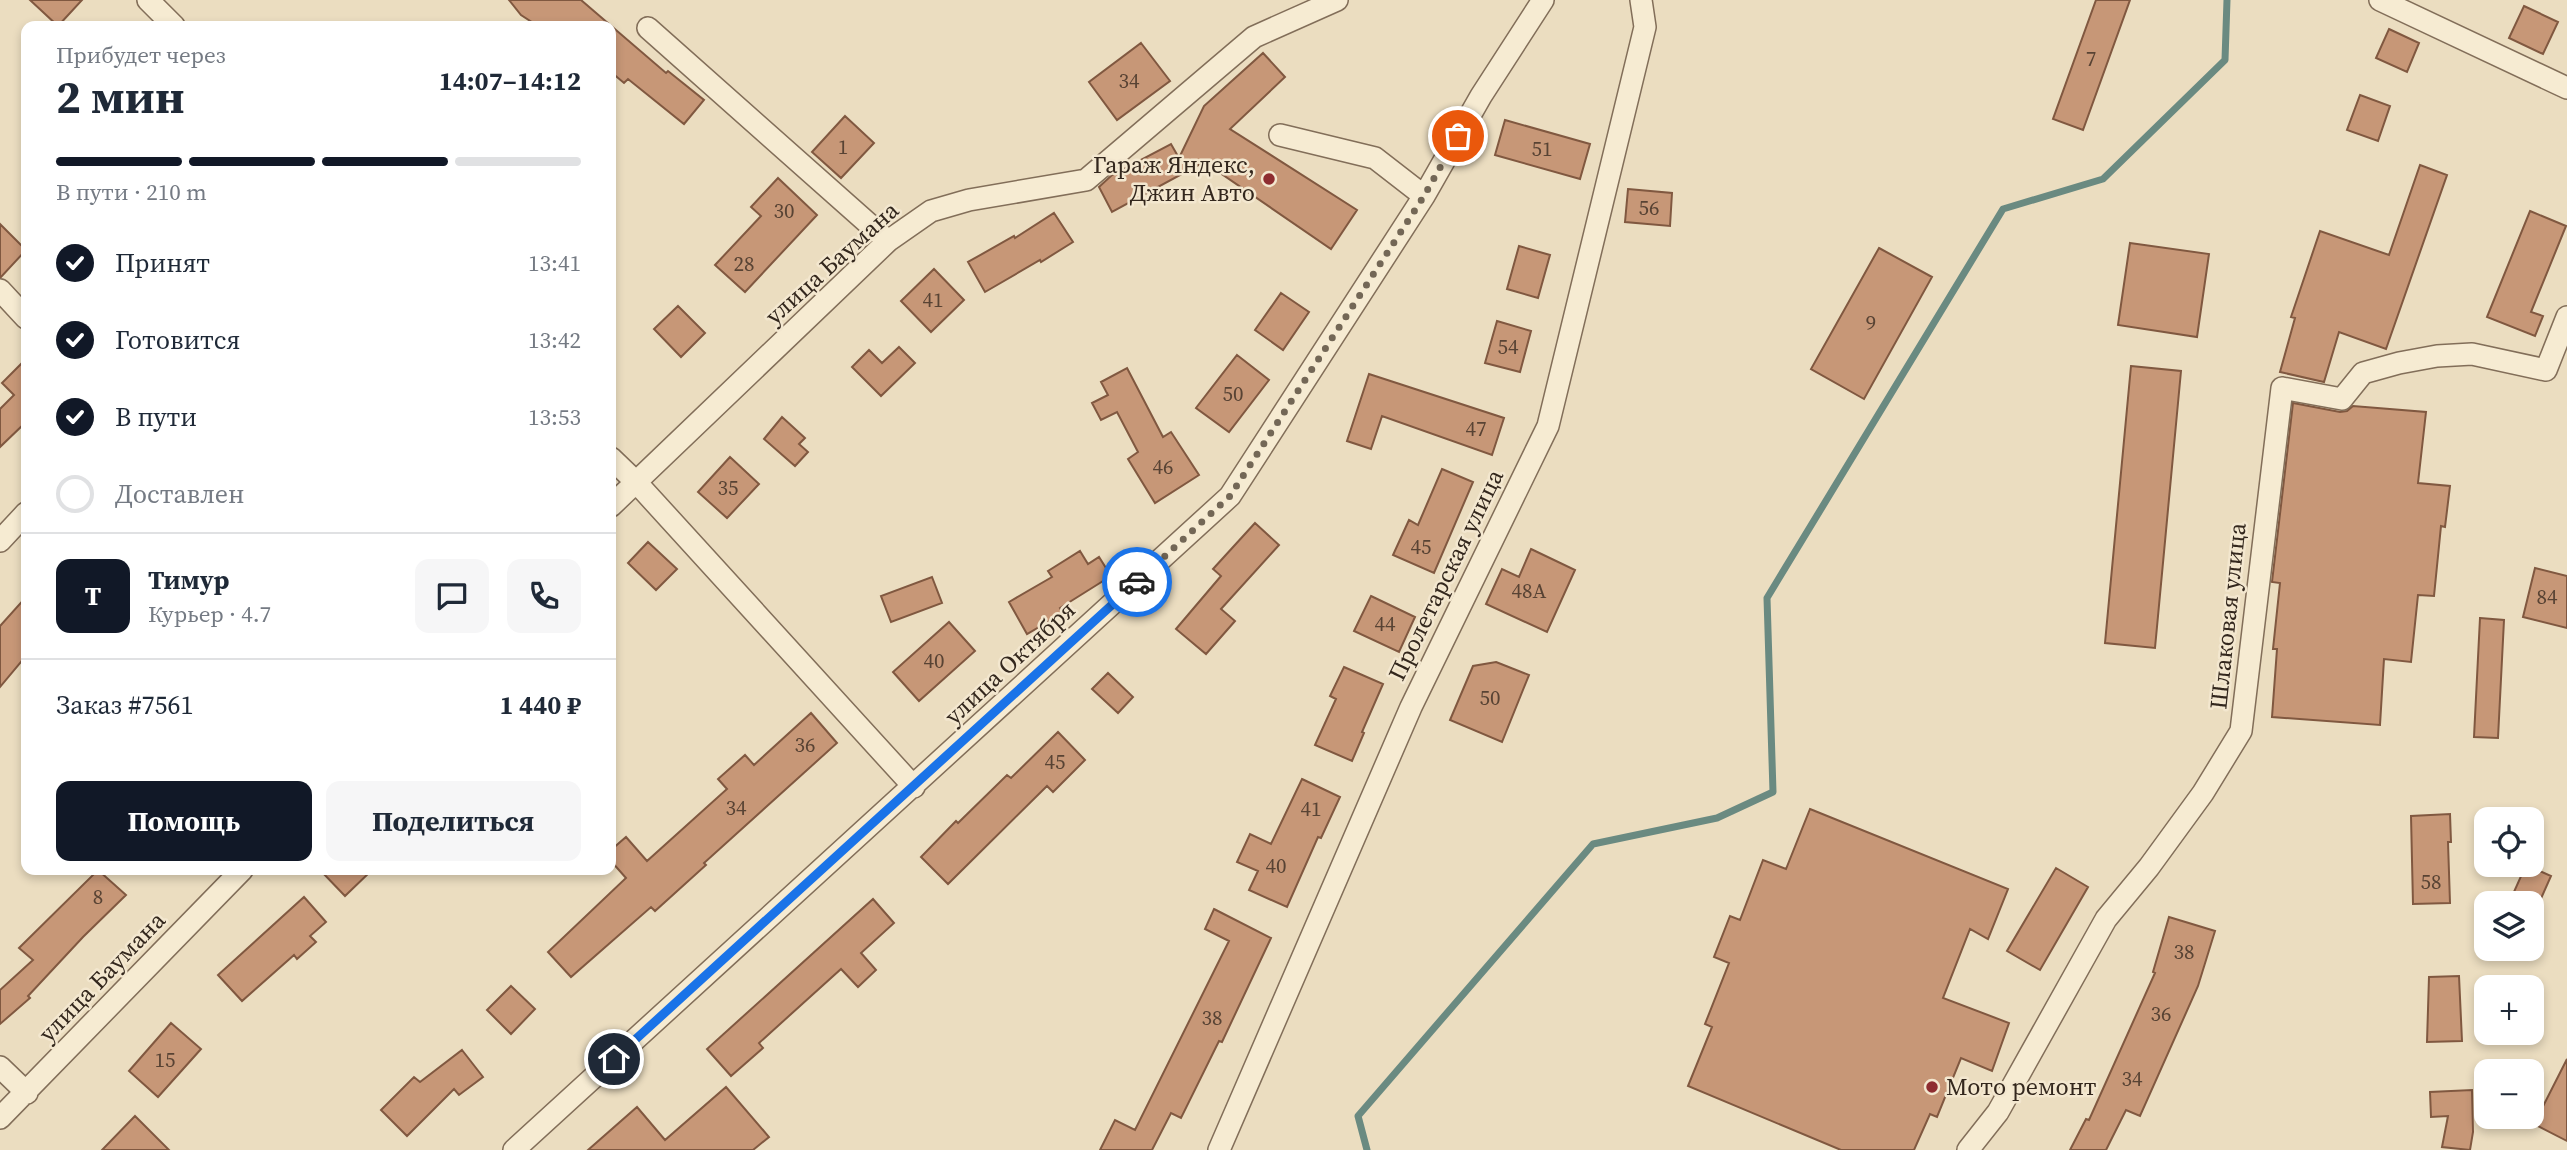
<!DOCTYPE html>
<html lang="ru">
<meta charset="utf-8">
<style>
body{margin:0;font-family:"Source Serif 4",serif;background:#f6f6f7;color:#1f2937;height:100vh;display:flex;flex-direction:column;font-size:26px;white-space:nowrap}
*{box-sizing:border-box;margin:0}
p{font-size:23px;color:#747a83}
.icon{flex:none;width:38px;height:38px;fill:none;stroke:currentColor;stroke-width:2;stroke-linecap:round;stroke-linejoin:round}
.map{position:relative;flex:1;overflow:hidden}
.drawer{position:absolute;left:21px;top:21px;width:595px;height:854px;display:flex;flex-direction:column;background:#fff;border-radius:14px;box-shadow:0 4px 10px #0003}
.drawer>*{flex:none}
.controls{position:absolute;left:2474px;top:807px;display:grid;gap:14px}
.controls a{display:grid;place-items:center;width:70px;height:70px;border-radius:14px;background:#fff;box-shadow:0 4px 10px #0003;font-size:35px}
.pin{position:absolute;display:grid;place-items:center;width:60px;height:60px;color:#fff;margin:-30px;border:4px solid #fff;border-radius:50%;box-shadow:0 2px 7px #0007}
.courier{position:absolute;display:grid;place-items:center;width:70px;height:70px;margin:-35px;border:5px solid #1a73e8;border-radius:50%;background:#fff;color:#222;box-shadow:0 2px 9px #0007}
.headline em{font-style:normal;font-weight:700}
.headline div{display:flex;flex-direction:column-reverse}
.headline{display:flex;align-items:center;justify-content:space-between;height:119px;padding:0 35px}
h1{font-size:46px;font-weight:700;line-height:52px}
.bar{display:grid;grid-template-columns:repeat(4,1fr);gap:10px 7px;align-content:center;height:84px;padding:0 35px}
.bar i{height:9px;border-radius:5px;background:#e0e1e3}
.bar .active{background:#111827}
.bar p{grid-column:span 4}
.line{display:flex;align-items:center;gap:18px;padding:0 35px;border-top:2px solid #e0e1e3}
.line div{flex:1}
.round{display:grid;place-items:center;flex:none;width:74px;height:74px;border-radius:14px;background:#f6f6f7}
ol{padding:0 35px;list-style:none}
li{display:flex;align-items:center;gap:21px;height:77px}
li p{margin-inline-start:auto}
li .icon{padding:7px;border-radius:50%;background:#111827;color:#fff;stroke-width:4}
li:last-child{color:#747a83}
li i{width:38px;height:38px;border:4px solid #e0e1e3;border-radius:50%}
.primary-button{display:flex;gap:14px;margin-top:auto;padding:14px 35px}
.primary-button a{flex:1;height:80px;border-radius:14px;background:#111827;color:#fff;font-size:28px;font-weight:700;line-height:80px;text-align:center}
.primary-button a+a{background:#f6f6f7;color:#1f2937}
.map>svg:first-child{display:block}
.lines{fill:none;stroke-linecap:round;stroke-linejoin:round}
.stream{stroke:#6a8a81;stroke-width:7}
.building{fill:#c79777;stroke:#805840;stroke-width:2}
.minor-casing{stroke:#826e59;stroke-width:24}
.minor{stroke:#f6ebd2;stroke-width:21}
.done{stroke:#736756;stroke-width:7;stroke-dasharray:0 12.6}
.route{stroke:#1a73e8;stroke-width:9}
.poi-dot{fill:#8e2d30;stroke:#f3e7cf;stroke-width:2.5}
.labels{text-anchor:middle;stroke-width:5;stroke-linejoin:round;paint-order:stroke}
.number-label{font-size:21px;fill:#584334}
.poi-label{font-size:24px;fill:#33271d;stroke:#f3e7cf;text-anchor:end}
.street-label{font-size:24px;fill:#33271d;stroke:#f3e7cf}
</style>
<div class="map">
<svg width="2567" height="1150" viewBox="0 0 2567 1150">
<rect width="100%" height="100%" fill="#ebddc0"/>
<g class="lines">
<!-- stream -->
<path class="stream" d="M1367 1150 1358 1116 1593 844 1717 818 1773 792 1767 598 2003 209 2103 179 2225 60 2227 0"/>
</g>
<!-- building -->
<path class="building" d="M30 0H82L58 26Z
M509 0H581L666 73 668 71 704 100 684 124 628 79 624 83 611 72V26H538L521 15Z
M2096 0H2130L2083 130 2053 119Z
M2524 6 2558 22 2543 54 2509 38Z
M2389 29 2419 43 2407 72 2376 58Z
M1141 43 1170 81 1117 120 1089 82Z
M1263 53 1285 77 1230 129 1357 210 1331 249 1204 162 1112 212 1099 187 1112 175 1171 144 1179 158 1204 106Z
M2360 95 2390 106 2378 141 2347 130Z
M845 116 874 143 841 178 812 152Z
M1505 120 1590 144 1580 179 1495 155Z
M2420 165 2447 175 2386 349 2339 332 2324 382 2280 372 2295 318 2291 317 2320 231 2389 255Z
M778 178 817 215 745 292 715 265 761 216 751 207Z
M1628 189 1672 193 1670 226 1625 222Z
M2530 211 2566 226 2531 312 2543 316 2535 336 2487 317Z
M1054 213 1073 242 1041 262 1040 260 985 292 968 262 1014 236 1015 238Z
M0 224 26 250 1 277H0Z
M2130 243 2209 254 2197 337 2118 325Z
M1519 246 1550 255 1538 298 1507 289Z
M1879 248 1932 277 1864 399 1811 369Z
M934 269 964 300 931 332 901 301Z
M1281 293 1309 312 1283 350 1255 330Z
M678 306 705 333 681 357 654 329Z
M1497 321 1531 331 1520 372 1485 363Z
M899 347 915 363 881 396 852 367 869 350 882 363Z
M1237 355 1269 380 1229 432 1196 408Z
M26 359V422L0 447V409L14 395 2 383Z
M2131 366 2181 371 2155 648 2105 643Z
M1127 368 1163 437 1171 432 1199 475 1155 503 1128 459 1138 452 1117 412 1101 420 1092 403 1108 395 1101 382Z
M1369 374 1504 418 1492 455 1382 416 1371 449 1347 441Z
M2293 403 2340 412 2347 411 2353 406 2426 412 2418 483 2450 486 2445 527 2441 526 2434 596 2418 595 2411 662 2384 659 2380 725 2272 717 2277 649H2273L2280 583 2272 582Z
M782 417 805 438 799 444 808 452 795 466 764 439Z
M730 457 759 484 727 518 698 492Z
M1442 469 1473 482 1434 573 1393 555 1409 520 1418 525Z
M1255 523 1279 545 1221 609 1235 621 1206 654 1176 629 1221 576 1213 569Z
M648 542 677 569 656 590 628 563Z
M1531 549 1575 570 1547 632 1486 604 1502 569 1519 577Z
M1080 551 1088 564 1099 557 1111 576 1060 608 1063 613 1027 634 1009 602 1052 577 1048 571Z
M2535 568 2567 576V628L2523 617Z
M932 577 942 603 891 622 881 596Z
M1371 596 1415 617 1399 652 1354 631Z
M26 597V656L0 687V626Z
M2480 618 2504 620 2498 738 2474 737Z
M949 622 975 651 919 701 893 672Z
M1496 662 1529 675 1502 742 1450 720 1473 666Z
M1344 667 1383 684 1362 732 1364 733 1352 761 1315 745 1336 699 1330 696Z
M1108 673 1133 697 1118 713 1092 689Z
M811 713 837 743 704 863 706 865 655 911 651 907 571 977 548 952 626 878 611 861V850L626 837 647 861 727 789 718 779 745 755 754 765Z
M1058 732 1085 760 1053 792 1047 786 948 884 921 857 956 821 958 823 1007 775 1011 778Z
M1302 779 1340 797 1321 838 1318 837 1287 907 1249 890 1258 871 1237 862 1250 834 1271 844Z
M1810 809 2008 889 1988 939 1970 929 1943 998 2009 1023 1992 1071 1961 1058 1937 1117 1930 1114 1914 1150H1841L1688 1086 1712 1027 1705 1024 1729 963 1714 957 1730 916 1740 920 1763 860 1786 869Z
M2450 814 2451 842H2448L2450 903 2413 904 2411 816Z
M2526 865 2551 876 2539 903H2509Z
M2056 868 2088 887 2040 970 2007 951Z
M98 870 126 895 83 937 28 996 30 998 0 1024V990L33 960 19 948Z
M320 870H372L345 896Z
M304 897 326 922 310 936 316 942 297 959 294 955 242 1001 218 975Z
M873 899 894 923 861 953 876 970 858 987 841 969 759 1043 763 1048 731 1076 707 1049Z
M1214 909 1271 938 1222 1042 1219 1041 1181 1118 1171 1113 1152 1150H1100L1115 1120 1135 1130 1229 941 1205 929Z
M2169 917 2215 931 2198 986 2140 1116 2126 1110 2106 1150H2070L2086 1119 2089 1120 2155 973 2153 972Z
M2459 976 2462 1041 2427 1042 2429 977Z
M511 986 535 1009 511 1034 487 1010Z
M171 1023 201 1049 158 1097 129 1071Z
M462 1050 483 1077 459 1095 454 1089 407 1136 381 1110 414 1077 420 1082Z
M2567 1059V1141L2534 1124Z
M726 1087 769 1137 753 1150H588L637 1107 665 1140Z
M2472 1090 2473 1132 2470 1150 2442 1147 2448 1116 2431 1117 2430 1092Z
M135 1116 169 1150H102Z"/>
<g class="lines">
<!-- minor casing -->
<g class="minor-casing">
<path id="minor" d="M148 0 174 26
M2380 0 2567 88
M648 28 888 241
M1280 135 1375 158 1424 196
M0 290 26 318
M611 458 636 482 914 787
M611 506 888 241 931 211 969 200 1086 180 1254 37 1337 0
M0 541 26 513
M0 1067 27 1093
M0 1118 242 870
M514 1150 1230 496 1424 196 1481 96 1543 0
M1219 1150 1411 707 1548 426 1645 27 1641 0
M1968 1150 1998 1112 2106 919 2149 867 2203 793 2241 731 2282 388 2342 399 2363 373 2399 363 2437 356 2472 354 2546 370 2567 317"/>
</g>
<!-- minor -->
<use href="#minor" class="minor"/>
</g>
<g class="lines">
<!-- done -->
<path class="done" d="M1137 582 1230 496 1424 196 1458 136"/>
<!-- route -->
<path class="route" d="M614 1059 1137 582"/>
</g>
<!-- markers -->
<g class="poi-dot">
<circle cx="1269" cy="179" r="7"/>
<circle cx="1932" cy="1087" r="7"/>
</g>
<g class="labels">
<!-- number labels -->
<g class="number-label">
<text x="2091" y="66">7</text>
<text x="1129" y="88">34</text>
<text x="843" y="154">1</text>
<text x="1542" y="156">51</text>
<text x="1649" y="215">56</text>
<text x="784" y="218">30</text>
<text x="744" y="271">28</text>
<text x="933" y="307">41</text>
<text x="1871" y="330">9</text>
<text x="1508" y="354">54</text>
<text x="1233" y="401">50</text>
<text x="1476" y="436">47</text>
<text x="1163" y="474">46</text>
<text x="728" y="495">35</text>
<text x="1421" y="554">45</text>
<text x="1529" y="598">48А</text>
<text x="2547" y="604">84</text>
<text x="1385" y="631">44</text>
<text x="934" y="668">40</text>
<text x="1490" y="705">50</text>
<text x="805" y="752">36</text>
<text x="1055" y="769">45</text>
<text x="736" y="815">34</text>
<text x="1311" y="816">41</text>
<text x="1276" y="873">40</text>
<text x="2431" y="889">58</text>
<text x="98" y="904">8</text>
<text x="2184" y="959">38</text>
<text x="2161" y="1021">36</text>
<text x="1212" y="1025">38</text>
<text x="165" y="1067">15</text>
<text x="2132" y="1086">34</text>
</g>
<!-- poi labels -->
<g class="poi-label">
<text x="1255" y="173">Гараж Яндекс,<tspan x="1255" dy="28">Джин Авто</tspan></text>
<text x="1946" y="1095" text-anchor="start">Мото ремонт</text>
</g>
<!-- street labels -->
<g class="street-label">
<text transform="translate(832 263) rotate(-42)" y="8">улица Баумана</text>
<text transform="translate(1446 575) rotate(-64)" y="8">Пролетарская улица</text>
<text transform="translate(2228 616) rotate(-84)" y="8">Шлаковая улица</text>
<text transform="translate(1010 663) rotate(-43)" y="8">улица Октября</text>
<text transform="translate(102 977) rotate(-46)" y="8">улица Баумана</text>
</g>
</g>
</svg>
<div class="controls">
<a><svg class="icon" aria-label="locate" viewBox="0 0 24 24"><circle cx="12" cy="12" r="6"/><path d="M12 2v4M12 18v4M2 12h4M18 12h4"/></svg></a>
<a><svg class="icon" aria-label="layers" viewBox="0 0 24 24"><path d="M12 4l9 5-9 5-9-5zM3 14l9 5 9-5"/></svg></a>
<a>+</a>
<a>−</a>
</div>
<div class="pin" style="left:1458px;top:136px;background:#ea580c"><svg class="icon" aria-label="bag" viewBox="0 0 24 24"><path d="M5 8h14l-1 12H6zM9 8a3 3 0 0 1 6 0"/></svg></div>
<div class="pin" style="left:614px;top:1059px;background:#1f2937"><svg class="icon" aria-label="home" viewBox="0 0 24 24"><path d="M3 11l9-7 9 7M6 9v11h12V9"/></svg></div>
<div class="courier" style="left:1137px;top:582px"><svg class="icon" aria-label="car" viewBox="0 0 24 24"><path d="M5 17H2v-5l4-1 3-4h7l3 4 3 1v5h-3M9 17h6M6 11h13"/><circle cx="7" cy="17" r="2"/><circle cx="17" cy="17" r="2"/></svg></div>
<section class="drawer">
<div class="headline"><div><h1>2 мин</h1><p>Прибудет через</p></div><em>14:07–14:12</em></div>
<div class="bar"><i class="active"></i><i class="active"></i><i class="active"></i><i></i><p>В пути · 210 m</p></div>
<ol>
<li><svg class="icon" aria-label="check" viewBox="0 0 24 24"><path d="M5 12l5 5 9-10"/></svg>Принят<p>13:41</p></li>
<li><svg class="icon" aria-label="check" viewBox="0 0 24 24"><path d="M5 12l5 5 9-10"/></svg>Готовится<p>13:42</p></li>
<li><svg class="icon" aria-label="check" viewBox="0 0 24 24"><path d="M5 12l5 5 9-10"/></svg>В пути<p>13:53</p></li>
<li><i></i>Доставлен</li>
</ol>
<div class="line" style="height:126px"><b class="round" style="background:#111827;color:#fff">Т</b><div><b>Тимур</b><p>Курьер · 4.7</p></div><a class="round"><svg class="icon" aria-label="chat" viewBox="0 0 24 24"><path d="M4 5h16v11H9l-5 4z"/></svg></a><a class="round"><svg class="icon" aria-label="phone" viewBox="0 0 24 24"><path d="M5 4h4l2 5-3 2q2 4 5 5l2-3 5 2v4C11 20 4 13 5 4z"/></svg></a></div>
<div class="line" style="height:91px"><div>Заказ #7561</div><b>1 440 ₽</b></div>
<div class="primary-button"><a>Помощь</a><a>Поделиться</a></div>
</section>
</div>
